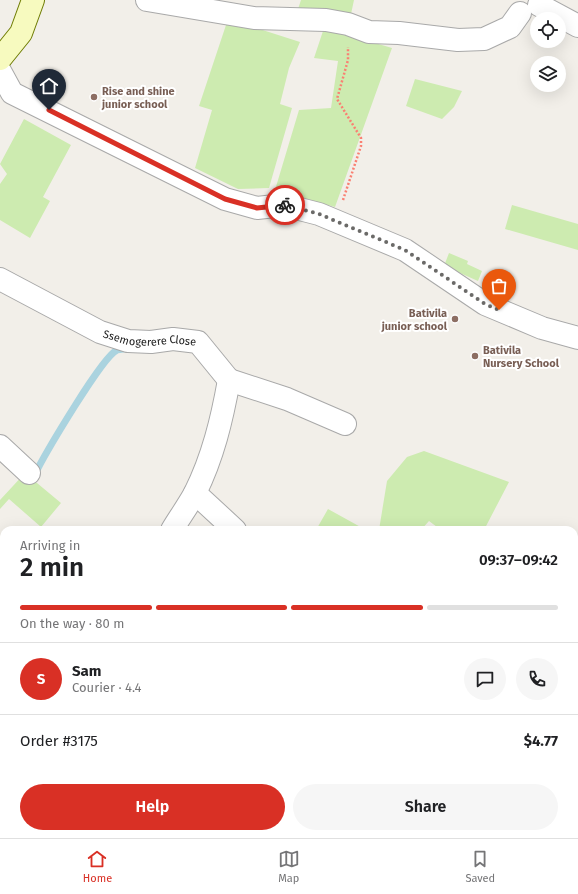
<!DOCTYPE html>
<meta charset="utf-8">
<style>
body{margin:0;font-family:"Fira Sans",sans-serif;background:#f6f6f6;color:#202124;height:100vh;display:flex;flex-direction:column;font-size:15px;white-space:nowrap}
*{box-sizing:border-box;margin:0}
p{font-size:13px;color:#757577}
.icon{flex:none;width:22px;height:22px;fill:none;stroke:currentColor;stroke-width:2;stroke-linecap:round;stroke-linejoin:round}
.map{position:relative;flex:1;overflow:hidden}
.drawer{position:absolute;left:0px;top:526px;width:578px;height:312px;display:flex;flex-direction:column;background:#fff;border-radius:12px 12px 0 0;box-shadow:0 4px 16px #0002}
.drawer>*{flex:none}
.tools{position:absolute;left:530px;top:12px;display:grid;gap:8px}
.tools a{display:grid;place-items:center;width:36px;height:36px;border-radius:50%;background:#fff;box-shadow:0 4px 16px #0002;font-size:20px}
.pin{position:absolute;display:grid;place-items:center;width:34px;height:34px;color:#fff;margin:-41px -17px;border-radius:50% 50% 50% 0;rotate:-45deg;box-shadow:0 0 4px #0007}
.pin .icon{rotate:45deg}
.courier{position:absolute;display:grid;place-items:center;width:40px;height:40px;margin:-20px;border:3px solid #d93025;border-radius:50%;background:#fff;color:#222;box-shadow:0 1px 5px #0007}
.overview em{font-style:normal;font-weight:600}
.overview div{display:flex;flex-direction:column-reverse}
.overview{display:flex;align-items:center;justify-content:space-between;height:68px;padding:0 20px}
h1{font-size:26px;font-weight:600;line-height:30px}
.bar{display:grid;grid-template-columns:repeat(4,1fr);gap:6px 4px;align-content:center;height:48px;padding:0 20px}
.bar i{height:5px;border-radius:3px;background:#e0e0e0}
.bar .on{background:#d93025}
.bar p{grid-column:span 4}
.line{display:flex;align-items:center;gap:10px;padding:0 20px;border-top:1px solid #e0e0e0}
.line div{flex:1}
.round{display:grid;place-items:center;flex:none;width:42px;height:42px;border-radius:21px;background:#f6f6f6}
.button{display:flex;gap:8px;margin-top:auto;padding:8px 20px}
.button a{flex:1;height:46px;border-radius:24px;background:#d93025;color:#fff;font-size:16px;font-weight:600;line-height:46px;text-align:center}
.button a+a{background:#f6f6f6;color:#202124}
.dock{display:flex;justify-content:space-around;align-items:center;height:56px;border-top:1px solid #e0e0e0;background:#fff;font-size:11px;color:#757577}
.dock a{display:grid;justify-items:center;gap:2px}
.dock .on{color:#d93025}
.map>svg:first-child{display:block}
.grass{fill:#cdebb0}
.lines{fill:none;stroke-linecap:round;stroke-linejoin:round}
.stream{stroke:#aad3df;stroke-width:7}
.street-casing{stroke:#a9a9a9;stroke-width:24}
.secondary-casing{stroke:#707d05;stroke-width:24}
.path{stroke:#fa8072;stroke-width:2.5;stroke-dasharray:2 2;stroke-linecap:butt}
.street{stroke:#fff;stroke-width:22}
.secondary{stroke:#f7fabf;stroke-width:22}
.done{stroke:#6b6a68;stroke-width:4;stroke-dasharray:0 7.2}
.route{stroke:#d93025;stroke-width:5}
.education-dot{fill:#8d6e63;stroke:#fff;stroke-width:1.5}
.labels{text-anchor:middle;stroke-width:4;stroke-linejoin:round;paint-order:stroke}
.education-label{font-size:11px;font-weight:bold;fill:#785e54;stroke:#fff;text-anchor:start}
.street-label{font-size:11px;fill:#222;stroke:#fff}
</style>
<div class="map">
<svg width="578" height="838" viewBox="0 0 578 838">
<rect width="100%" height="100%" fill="#f2efe9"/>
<!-- grass -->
<path class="grass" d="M301 0H354L351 14 298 9Z
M228 19 300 42 289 68 280 104 292 108 269 188 238 189 195 168 212 110 199 106Z
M324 28 392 48 335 207 275 190 299 110 331 108 338 61 314 58Z
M415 79 462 91 454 107 442 119 406 106Z
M24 119 71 145 43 197 50 201 30 238 0 220V184L7 174 0 164Z
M512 205 578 224V250L505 229Z
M449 253 468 261 467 264 482 271 478 281 444 266Z
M424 451 509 482 484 530H441L429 521 421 530H379L387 481 407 457Z
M25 473 61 503 41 527 9 499 0 509V500Z
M328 509 366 530H316Z"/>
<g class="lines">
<!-- stream -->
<path class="stream" d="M30 467 37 470C47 451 102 357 117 350 120 349 125 349 129 348"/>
<!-- street casing -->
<g class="street-casing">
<g id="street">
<path d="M147 0 254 18 326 20 348 24 369 32 399 33 458 40 484 39 510 27 520 13"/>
<path d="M539 5 578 26"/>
<path d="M0 71 12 93 225 199 257 208 284 205 319 214 405 250 485 304 542 328 578 338"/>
<path id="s1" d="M0 279 100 332 128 341 151 342 173 339 198 342 229 380"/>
<path d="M229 380 287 399 345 424"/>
<path d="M0 446 29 473"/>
<path d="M195 493 235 530"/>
<path d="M172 530C179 518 188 506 195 493 213 457 222 419 229 380"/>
<path d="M574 646H578"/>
<path d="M0 737 4 734"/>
<path d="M201 838 206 834"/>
</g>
</g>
<!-- secondary casing -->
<g class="secondary-casing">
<path id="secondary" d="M0 59 21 33 33 0"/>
</g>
<!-- path -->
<path class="path" d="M343 200 361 146V138L337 99 348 60V47
M574 808 578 810"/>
<!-- street -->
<use href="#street" class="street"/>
<!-- secondary -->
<use href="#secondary" class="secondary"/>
</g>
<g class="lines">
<!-- done -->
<path class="done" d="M285 205 319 214 405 250 485 304 499 310"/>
<!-- route -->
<path class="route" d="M49 110 225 199 257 208 285 205"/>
</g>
<!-- markers -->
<g class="education-dot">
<circle cx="94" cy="97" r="4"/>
<circle cx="455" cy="319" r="4"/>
<circle cx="475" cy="356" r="4"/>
</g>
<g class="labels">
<!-- education labels -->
<g class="education-label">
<text x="102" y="95">Rise and shine<tspan x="102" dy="13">junior school</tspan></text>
<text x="447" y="317" text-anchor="end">Bativila<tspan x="447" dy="13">junior school</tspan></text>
<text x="483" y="354">Bativila<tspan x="483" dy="13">Nursery School</tspan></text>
</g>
<!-- street labels -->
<g class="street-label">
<text dy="4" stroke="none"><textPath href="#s1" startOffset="164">Ssemogerere Close</textPath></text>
</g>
</g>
</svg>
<div class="tools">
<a><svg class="icon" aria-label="locate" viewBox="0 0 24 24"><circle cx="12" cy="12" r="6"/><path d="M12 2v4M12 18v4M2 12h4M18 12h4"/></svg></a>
<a><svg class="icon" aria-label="layers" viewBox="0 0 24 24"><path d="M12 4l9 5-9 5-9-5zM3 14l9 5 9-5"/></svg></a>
</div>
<div class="pin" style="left:499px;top:310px;background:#ea580c"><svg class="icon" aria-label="bag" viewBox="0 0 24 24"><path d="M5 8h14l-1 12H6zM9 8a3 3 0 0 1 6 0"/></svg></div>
<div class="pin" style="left:49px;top:110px;background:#1f2937"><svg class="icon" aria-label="home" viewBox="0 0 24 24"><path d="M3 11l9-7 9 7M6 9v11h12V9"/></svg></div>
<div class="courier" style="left:285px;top:205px"><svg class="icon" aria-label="bike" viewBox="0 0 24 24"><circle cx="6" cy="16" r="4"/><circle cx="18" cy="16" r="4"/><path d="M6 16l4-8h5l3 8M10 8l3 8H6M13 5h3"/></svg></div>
<section class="drawer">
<div class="overview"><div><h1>2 min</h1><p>Arriving in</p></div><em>09:37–09:42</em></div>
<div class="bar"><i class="on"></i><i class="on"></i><i class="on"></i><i></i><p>On the way · 80 m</p></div>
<div class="line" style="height:72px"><b class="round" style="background:#d93025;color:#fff">S</b><div><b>Sam</b><p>Courier · 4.4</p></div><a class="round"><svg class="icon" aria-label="chat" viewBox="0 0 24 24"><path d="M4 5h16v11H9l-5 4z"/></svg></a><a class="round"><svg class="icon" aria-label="phone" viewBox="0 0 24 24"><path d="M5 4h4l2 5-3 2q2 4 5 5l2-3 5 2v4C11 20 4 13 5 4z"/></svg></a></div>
<div class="line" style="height:52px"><div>Order #3175</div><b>$4.77</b></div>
<div class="button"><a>Help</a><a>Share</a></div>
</section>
</div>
<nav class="dock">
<a class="on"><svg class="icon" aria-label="home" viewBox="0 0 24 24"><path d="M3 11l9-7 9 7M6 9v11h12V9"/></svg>Home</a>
<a><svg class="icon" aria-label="map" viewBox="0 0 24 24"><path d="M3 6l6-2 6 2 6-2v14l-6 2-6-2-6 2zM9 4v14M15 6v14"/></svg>Map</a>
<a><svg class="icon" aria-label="saved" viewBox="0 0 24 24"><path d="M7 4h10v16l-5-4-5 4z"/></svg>Saved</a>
</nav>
